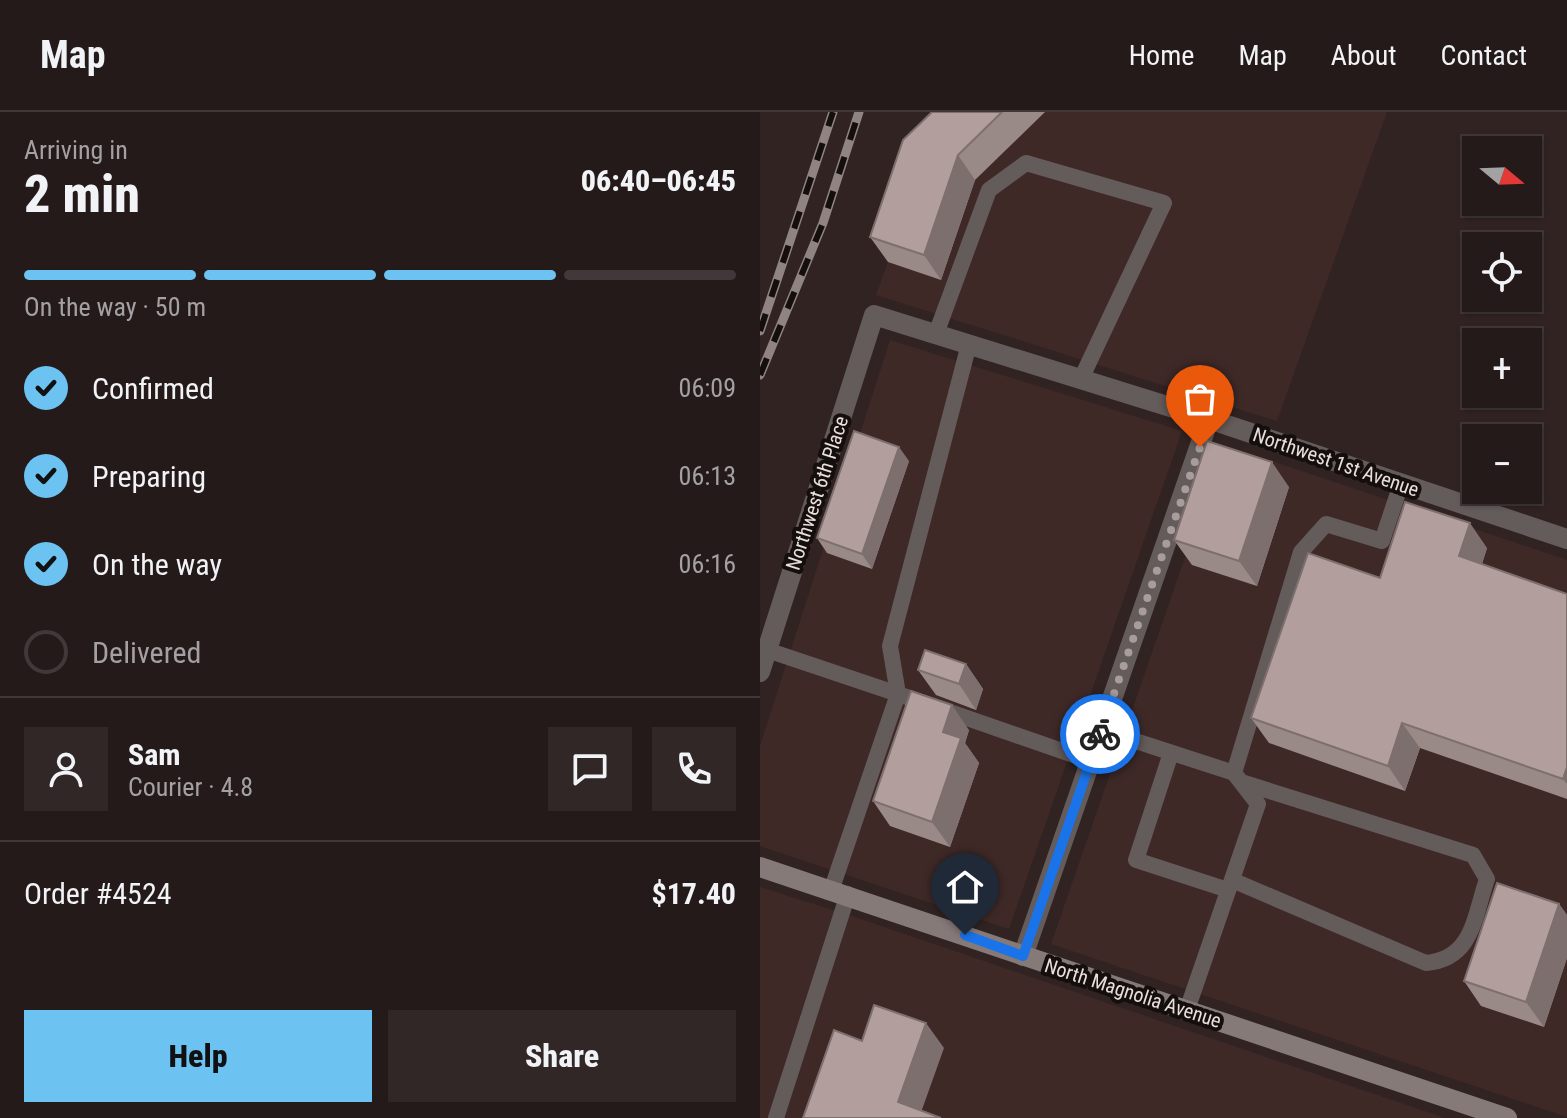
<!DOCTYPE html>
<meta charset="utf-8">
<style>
body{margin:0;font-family:"Roboto Condensed",sans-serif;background:#312727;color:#f1f3f6;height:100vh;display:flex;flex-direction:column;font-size:30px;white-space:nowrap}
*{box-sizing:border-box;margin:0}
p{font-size:26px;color:#a3a1a2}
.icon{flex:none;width:44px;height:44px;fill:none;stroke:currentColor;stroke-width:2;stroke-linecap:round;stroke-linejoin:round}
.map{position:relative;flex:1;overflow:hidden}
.sheet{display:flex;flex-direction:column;background:#251a1a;width:760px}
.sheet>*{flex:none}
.needle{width:52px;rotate:109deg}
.buttons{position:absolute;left:702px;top:24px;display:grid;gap:16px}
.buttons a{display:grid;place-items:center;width:80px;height:80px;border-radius:0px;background:#251a1a;box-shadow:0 2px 6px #0004,0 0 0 2px #423839;font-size:40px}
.pin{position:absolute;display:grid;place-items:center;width:68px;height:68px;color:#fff;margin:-82px -34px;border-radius:50% 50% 50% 0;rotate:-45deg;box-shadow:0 0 8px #0007}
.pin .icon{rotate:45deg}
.courier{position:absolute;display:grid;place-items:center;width:80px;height:80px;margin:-40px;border:6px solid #1a73e8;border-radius:50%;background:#fff;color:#222;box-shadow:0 2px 10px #0007}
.overview em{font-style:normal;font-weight:800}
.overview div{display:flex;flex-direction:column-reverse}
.overview{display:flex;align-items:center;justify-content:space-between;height:136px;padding:0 24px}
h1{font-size:52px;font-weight:800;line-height:60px}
.bar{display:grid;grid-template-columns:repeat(4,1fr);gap:12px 8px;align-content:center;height:96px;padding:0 24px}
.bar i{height:10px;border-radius:6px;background:#423839}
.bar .on{background:#6cc3f2}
.bar p{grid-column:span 4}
.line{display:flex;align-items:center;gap:20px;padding:0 24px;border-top:2px solid #423839}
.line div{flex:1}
.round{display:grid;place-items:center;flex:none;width:84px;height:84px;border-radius:0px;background:#312727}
ol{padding:0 24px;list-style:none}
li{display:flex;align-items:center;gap:24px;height:88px}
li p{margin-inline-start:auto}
li .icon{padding:8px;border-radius:50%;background:#6cc3f2;color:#111;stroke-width:4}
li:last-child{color:#a3a1a2}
li i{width:44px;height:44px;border:4px solid #423839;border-radius:50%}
.button{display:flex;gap:16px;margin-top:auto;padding:16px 24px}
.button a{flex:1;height:92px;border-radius:0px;background:#6cc3f2;color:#111;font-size:32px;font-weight:800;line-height:92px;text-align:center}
.button a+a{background:#312727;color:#f1f3f6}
header{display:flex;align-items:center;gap:48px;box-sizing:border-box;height:112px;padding:0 40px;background:#251a1a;border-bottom:2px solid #423839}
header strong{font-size:38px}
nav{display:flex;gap:44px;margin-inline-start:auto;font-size:28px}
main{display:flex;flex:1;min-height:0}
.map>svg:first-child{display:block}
.built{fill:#3e2927}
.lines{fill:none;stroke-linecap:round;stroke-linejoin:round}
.service{stroke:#645c5b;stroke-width:16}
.minor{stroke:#645c5b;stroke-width:20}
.secondary{stroke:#867a79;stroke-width:20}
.rail-casing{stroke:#908483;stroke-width:9}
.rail{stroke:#140e0d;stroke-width:6;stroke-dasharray:18;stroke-linecap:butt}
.wall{fill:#998987}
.shaded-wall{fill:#7d6f6e}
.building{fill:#b29f9d;stroke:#7d6f6e;stroke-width:2}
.done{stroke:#a89d9c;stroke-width:8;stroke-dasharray:0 14.4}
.route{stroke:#1a73e8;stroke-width:10}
.labels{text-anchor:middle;stroke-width:8;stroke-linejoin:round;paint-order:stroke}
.street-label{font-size:20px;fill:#e8dedd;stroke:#140e0d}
</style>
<header>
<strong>Map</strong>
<nav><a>Home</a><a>Map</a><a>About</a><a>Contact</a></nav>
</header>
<main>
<section class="sheet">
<div class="overview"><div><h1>2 min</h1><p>Arriving in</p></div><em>06:40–06:45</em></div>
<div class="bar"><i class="on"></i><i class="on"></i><i class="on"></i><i></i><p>On the way · 50 m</p></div>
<ol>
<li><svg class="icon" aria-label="check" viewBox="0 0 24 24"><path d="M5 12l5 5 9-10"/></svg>Confirmed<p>06:09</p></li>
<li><svg class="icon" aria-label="check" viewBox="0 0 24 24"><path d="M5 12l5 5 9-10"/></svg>Preparing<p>06:13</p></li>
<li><svg class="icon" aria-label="check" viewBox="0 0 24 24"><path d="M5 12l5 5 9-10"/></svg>On the way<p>06:16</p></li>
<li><i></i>Delivered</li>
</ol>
<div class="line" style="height:144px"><a class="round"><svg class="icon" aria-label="person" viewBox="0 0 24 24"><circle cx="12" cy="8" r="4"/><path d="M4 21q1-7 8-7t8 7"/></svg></a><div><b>Sam</b><p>Courier · 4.8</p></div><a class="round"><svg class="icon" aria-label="chat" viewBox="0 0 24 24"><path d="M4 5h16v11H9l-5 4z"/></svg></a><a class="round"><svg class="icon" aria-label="phone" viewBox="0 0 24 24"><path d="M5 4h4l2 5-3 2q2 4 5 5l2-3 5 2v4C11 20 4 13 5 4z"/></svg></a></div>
<div class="line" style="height:104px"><div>Order #4524</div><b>$17.40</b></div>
<div class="button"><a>Help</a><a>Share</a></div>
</section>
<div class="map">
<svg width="807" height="1006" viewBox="0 0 807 1006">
<rect width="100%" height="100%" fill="#312322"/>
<!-- built -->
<path class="built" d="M182 0H627L517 309 116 183Z
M130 228 422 319 249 817 0 734V634Z
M464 333 807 448V1005L291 832Z
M0 775 83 801 685 1006H0Z"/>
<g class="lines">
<!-- service -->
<path class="service" d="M176 222 229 78 266 51 404 91 321 267
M209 232 130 534 138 582 331 649
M7 538 138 582 71 779
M342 618 474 661
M411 641 376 748 468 778
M472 768 666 851C713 847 714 805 727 767L713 743 481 670
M427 898 498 692 474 661 541 440 566 412 622 429 641 372
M16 1006 88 782"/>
<!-- minor -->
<path class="minor" d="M0 560 114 203 449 307 807 427
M263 844 449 307"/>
<!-- secondary -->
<path class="secondary" d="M0 755 747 1006"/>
<!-- rail casing -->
<g class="rail-casing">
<path id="rail" d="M0 219 73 0
M0 263 63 111 99 0"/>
</g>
<!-- rail -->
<use href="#rail" class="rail"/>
</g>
<!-- wall -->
<path class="wall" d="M172 0H285L215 68 181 168 128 150 110 125Z
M149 349 112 457 67 441 57 426Z
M529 375 497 474 432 453 414 428Z
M727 436 722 452 807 482V687L660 636 645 679 509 631 491 606 620 466Z
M206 552 223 577 216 598 176 583 158 558Z
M209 618 205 631 219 651 190 735 130 714 113 689Z
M799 792 807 803V846L784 915 721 894 704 869Z"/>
<!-- shaded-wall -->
<path class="shaded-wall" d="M198 43 215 68 181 168 164 143Z
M139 335 149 349 112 457 102 442Z
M512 350 529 375 497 474 479 449Z
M710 411 727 436 716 469 699 444Z
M206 552 223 577 216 598 199 572Z
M192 593 209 618 205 631 219 651 190 735 172 710 183 620Z
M642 611 660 636 645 679 628 654Z
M807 655V672L803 667Z
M799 792 807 803V846L784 915 766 890Z
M166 911 184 936 159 1006 138 990Z"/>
<!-- building -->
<path class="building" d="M172 0H242L198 43 164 143 110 125 143 28Z
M94 319 139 335 102 442 57 426Z
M447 329 512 350 479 449 414 428Z
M645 390 710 411 699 444 807 482V655L803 667 642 611 628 654 491 606 548 441 620 466Z
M165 538 206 552 199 572 158 558Z
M151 579 192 593 183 620 201 626 172 710 113 689Z
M737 771 799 792 766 890 704 869Z
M114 893 166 911 138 990 181 1006H43L74 918 102 929Z"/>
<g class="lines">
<!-- done -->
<path class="done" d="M340 622 440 335"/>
<!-- route -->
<path class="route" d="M205 823 263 844 340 622"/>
</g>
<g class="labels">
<!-- street labels -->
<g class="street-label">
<text transform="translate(576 350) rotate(19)" y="7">Northwest 1st Avenue</text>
<text transform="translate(57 381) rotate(-72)" y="7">Northwest 6th Place</text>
<text transform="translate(373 881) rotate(18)" y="7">North Magnolia Avenue</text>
</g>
</g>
</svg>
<div class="buttons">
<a><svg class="needle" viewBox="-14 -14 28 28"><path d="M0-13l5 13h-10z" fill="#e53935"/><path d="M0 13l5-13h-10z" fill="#a3a1a2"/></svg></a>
<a><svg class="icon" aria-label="locate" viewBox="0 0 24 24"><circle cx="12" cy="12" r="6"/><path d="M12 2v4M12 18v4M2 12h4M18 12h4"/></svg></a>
<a>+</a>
<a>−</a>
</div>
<div class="pin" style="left:440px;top:335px;background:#ea580c"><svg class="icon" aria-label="bag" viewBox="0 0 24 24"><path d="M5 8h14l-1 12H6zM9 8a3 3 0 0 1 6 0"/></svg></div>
<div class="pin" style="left:205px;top:823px;background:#1f2937"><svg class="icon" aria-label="home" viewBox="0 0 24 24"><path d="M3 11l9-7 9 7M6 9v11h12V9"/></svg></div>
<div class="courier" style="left:340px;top:622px"><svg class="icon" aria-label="bike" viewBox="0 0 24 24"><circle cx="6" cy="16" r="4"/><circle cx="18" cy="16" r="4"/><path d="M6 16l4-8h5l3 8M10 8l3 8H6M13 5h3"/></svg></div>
</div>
</main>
